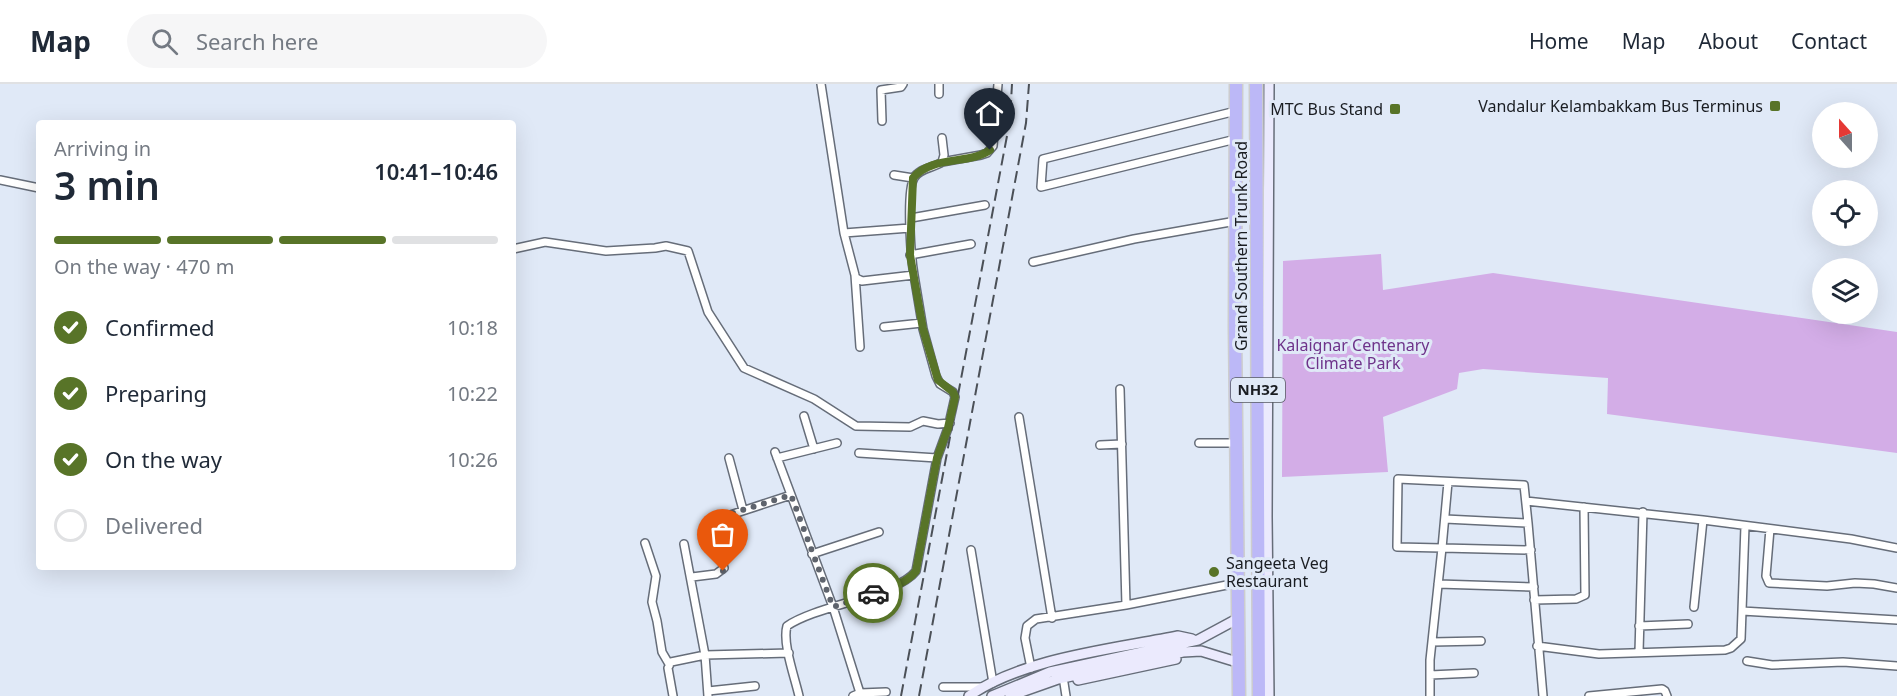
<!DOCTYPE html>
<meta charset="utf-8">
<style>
body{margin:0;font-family:"Noto Sans",sans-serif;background:#f6f6f7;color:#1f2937;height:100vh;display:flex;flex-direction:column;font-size:22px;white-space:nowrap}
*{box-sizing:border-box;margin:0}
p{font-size:20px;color:#747a83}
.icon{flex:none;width:33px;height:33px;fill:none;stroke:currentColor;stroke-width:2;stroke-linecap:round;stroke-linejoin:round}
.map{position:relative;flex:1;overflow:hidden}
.sheet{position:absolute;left:36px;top:36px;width:480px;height:450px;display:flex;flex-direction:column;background:#fff;border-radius:6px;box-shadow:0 6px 24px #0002}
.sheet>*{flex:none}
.needle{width:39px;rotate:339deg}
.tools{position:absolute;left:1812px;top:18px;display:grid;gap:12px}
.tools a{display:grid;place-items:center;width:66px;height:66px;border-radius:50%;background:#fff;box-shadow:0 6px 24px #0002;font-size:30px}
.pin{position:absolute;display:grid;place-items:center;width:51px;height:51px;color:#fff;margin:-62px -26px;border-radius:50% 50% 50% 0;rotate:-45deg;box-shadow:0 0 6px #0007}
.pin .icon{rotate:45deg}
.courier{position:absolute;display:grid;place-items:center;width:60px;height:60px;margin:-30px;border:4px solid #587428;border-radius:50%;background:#fff;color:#222;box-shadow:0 2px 8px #0007}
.overview em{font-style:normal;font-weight:600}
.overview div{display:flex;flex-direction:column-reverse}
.overview{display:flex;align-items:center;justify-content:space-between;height:102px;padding:0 18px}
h1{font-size:39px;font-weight:600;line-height:45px}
.bar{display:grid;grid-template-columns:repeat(4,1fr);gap:9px 6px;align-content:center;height:72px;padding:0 18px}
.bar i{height:8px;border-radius:4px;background:#e0e1e3}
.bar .current{background:#587428}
.bar p{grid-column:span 4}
ol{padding:0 18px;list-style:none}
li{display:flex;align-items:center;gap:18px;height:66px}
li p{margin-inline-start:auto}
li .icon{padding:6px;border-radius:50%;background:#587428;color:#fff;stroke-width:4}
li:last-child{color:#747a83}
li i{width:33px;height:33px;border:3px solid #e0e1e3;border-radius:50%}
header{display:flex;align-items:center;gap:36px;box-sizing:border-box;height:84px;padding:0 30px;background:#fff;border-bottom:2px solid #e0e1e3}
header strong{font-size:28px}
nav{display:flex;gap:33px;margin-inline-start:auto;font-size:21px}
.search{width:420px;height:54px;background:#f6f6f7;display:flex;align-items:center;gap:15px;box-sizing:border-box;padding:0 21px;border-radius:33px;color:#747a83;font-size:22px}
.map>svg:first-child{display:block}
.green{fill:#d3ade7}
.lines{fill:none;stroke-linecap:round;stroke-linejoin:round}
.street-casing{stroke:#666d79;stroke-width:10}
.secondary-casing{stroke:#666d79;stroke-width:12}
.highway-casing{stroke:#cdcdce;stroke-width:15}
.street{stroke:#fff;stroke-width:7}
.secondary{stroke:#ebeafd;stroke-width:9}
.highway{stroke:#bcb8f7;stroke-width:12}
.rail{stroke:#4b5057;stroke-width:2;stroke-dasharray:12 6;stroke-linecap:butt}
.done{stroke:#5f646d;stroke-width:6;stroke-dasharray:0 10.8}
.route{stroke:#587428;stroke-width:8}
.poi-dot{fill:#587428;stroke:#e0e9f7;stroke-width:2}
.labels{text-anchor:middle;stroke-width:6;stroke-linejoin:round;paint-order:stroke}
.shield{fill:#e0e9f7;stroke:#555a62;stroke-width:1.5}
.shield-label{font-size:15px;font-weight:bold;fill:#1a1d22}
.poi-label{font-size:16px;fill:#1a1d22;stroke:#e0e9f7;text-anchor:end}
.street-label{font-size:16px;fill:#1a1d22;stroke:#e0e9f7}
.park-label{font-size:16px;fill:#6e338a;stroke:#e0e9f7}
</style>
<header>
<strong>Map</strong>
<div class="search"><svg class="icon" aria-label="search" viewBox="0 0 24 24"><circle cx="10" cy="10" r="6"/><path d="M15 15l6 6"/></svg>Search here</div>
<nav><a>Home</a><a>Map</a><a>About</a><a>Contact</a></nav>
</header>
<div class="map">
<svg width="1897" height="612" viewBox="0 0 1897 612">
<rect width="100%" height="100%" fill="#e0e9f7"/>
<!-- green -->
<path class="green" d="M1381 170 1383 206 1493 189 1897 248V369L1607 330 1608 294 1483 285 1459 289 1457 305 1383 333 1388 388 1282 393 1283 177Z"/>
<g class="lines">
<!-- street casing -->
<g class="street-casing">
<path id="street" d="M939 0V10
M1236 27 1043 75 1041 103 1236 55
M882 37 881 6 901 3 903 0
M942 78 981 71 987 69 993 62 998 0
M894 91 913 94
M0 96 39 104
M911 134 985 121
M844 149 910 144
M513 165 545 158 606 167 655 164 666 162 688 167 708 228 744 284 814 315 856 342 910 343 923 337 938 340 950 339
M910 171 971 160
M1033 178 1134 155 1236 137
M855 191 860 263
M914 191C911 174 906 108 914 94 919 84 934 84 942 78L944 71 942 54
M884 243 922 239
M1120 305 1126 521
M804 332 814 365
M1019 333 1052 534
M1199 359H1236
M1100 361 1122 360
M775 368 833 523 860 609
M859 369 937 374
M729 374 743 426
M777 374 837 359
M1448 398 1442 464 1397 463 1398 395 1524 401 1528 439
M1526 417 1703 436 1851 455 1897 464
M1445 435 1528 439 1543 612
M1770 445 1766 492 1769 499 1827 502 1855 499 1874 500 1897 504
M645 459 656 492 652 518 657 537 662 568 669 580
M684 460 705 571 708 612
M971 466 993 599
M812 470 879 448
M692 493 716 490 724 484 711 443 710 439 712 437 791 411
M1438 500 1534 503
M1534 516 1576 515 1585 511 1584 423
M1694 523 1703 436
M1742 527 1897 536
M1639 542 1688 540
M1432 558 1481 557
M1537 562 1599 570 1725 566 1731 564 1741 555 1745 442
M1639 568 1643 428
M1747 577 1772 581 1843 578 1897 582
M1031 584 1025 554 1027 542 1036 535 1126 521 1237 499
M1430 591 1474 589
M1064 599 1066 612
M943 603H982
M708 607 755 602
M673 612 668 584 671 578 705 571 789 569
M799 612C795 594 782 559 787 542 817 521 897 512 916 487L937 374 948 344 955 313 953 308 940 300 936 292 923 245 914 191 862 197 856 194 855 191 844 149 821 0
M853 612 860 609 886 608
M1430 612V576L1442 464 1531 466
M1589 612 1662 605 1665 607 1667 612"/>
</g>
<!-- secondary casing -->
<g class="secondary-casing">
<path id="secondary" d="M1269 0 1267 433 1269 612
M1078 596 1176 575
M969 612C1023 574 1114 565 1178 552L1192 555
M992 612 1050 588 1198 556 1237 535
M1010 612 1058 595 1183 568 1201 567 1237 578"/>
</g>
<!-- highway casing -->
<g class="highway-casing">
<path id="highway" d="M1236 0 1235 243 1239 612
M1256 0 1259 612"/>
</g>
<!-- street -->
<use href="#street" class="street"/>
<!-- secondary -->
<use href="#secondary" class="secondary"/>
<!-- highway -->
<use href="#highway" class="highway"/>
<!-- rail -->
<path class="rail" d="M901 612 1010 36 1012 0
M919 612 1026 39 1029 0"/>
</g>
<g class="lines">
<!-- done -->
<path class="done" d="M723 487 724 482 710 439 717 434 791 411 833 523 873 509"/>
<!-- route -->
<path class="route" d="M873 509C889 504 906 500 916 487L937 374 948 344 955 313 953 308 938 296 923 245 910 171 913 94C932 71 969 81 990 66"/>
</g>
<!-- markers -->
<g class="poi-dot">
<rect x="1769" y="16" width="12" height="12" rx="3"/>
<rect x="1389" y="19" width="12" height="12" rx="3"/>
<circle cx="1214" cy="488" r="6"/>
</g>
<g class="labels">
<!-- shield labels -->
<rect class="shield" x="1231" y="294" width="54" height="24" rx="4.5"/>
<g class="shield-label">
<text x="1258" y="311">NH32</text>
</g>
<!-- poi labels -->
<g class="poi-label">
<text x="1763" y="28">Vandalur Kelambakkam Bus Terminus</text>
<text x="1383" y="31">MTC Bus Stand</text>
<text x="1226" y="485" text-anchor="start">Sangeeta Veg<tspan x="1226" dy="18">Restaurant</tspan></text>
</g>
<!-- street labels -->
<g class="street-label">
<text transform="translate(1241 162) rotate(-90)" y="6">Grand Southern Trunk Road</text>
</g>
<!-- park labels -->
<g class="park-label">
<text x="1353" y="267">Kalaignar Centenary<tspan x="1353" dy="18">Climate Park</tspan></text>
</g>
</g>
</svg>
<div class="tools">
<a><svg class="needle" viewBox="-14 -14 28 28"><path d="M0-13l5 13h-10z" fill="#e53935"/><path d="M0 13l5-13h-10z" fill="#747a83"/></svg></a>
<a><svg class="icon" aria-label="locate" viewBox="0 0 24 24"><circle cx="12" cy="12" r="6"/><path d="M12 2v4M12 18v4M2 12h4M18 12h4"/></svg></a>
<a><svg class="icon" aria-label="layers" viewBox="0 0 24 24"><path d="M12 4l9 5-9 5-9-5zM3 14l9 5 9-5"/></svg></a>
</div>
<div class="pin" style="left:723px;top:487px;background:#ea580c"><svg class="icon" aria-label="bag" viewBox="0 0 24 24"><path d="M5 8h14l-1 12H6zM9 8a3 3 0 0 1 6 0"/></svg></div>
<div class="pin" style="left:990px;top:66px;background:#1f2937"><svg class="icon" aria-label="home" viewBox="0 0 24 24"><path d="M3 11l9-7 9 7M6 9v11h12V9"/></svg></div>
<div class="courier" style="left:873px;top:509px"><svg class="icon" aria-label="car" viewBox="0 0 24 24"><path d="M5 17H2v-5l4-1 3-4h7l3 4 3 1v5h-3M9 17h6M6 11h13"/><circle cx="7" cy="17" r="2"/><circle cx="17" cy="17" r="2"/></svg></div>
<section class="sheet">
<div class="overview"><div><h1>3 min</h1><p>Arriving in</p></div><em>10:41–10:46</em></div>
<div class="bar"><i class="current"></i><i class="current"></i><i class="current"></i><i></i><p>On the way · 470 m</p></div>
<ol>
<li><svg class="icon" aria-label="check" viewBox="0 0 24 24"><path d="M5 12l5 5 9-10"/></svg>Confirmed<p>10:18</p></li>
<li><svg class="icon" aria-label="check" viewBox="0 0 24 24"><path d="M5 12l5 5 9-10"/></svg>Preparing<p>10:22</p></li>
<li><svg class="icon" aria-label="check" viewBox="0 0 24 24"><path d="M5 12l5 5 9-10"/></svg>On the way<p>10:26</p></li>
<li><i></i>Delivered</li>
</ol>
</section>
</div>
